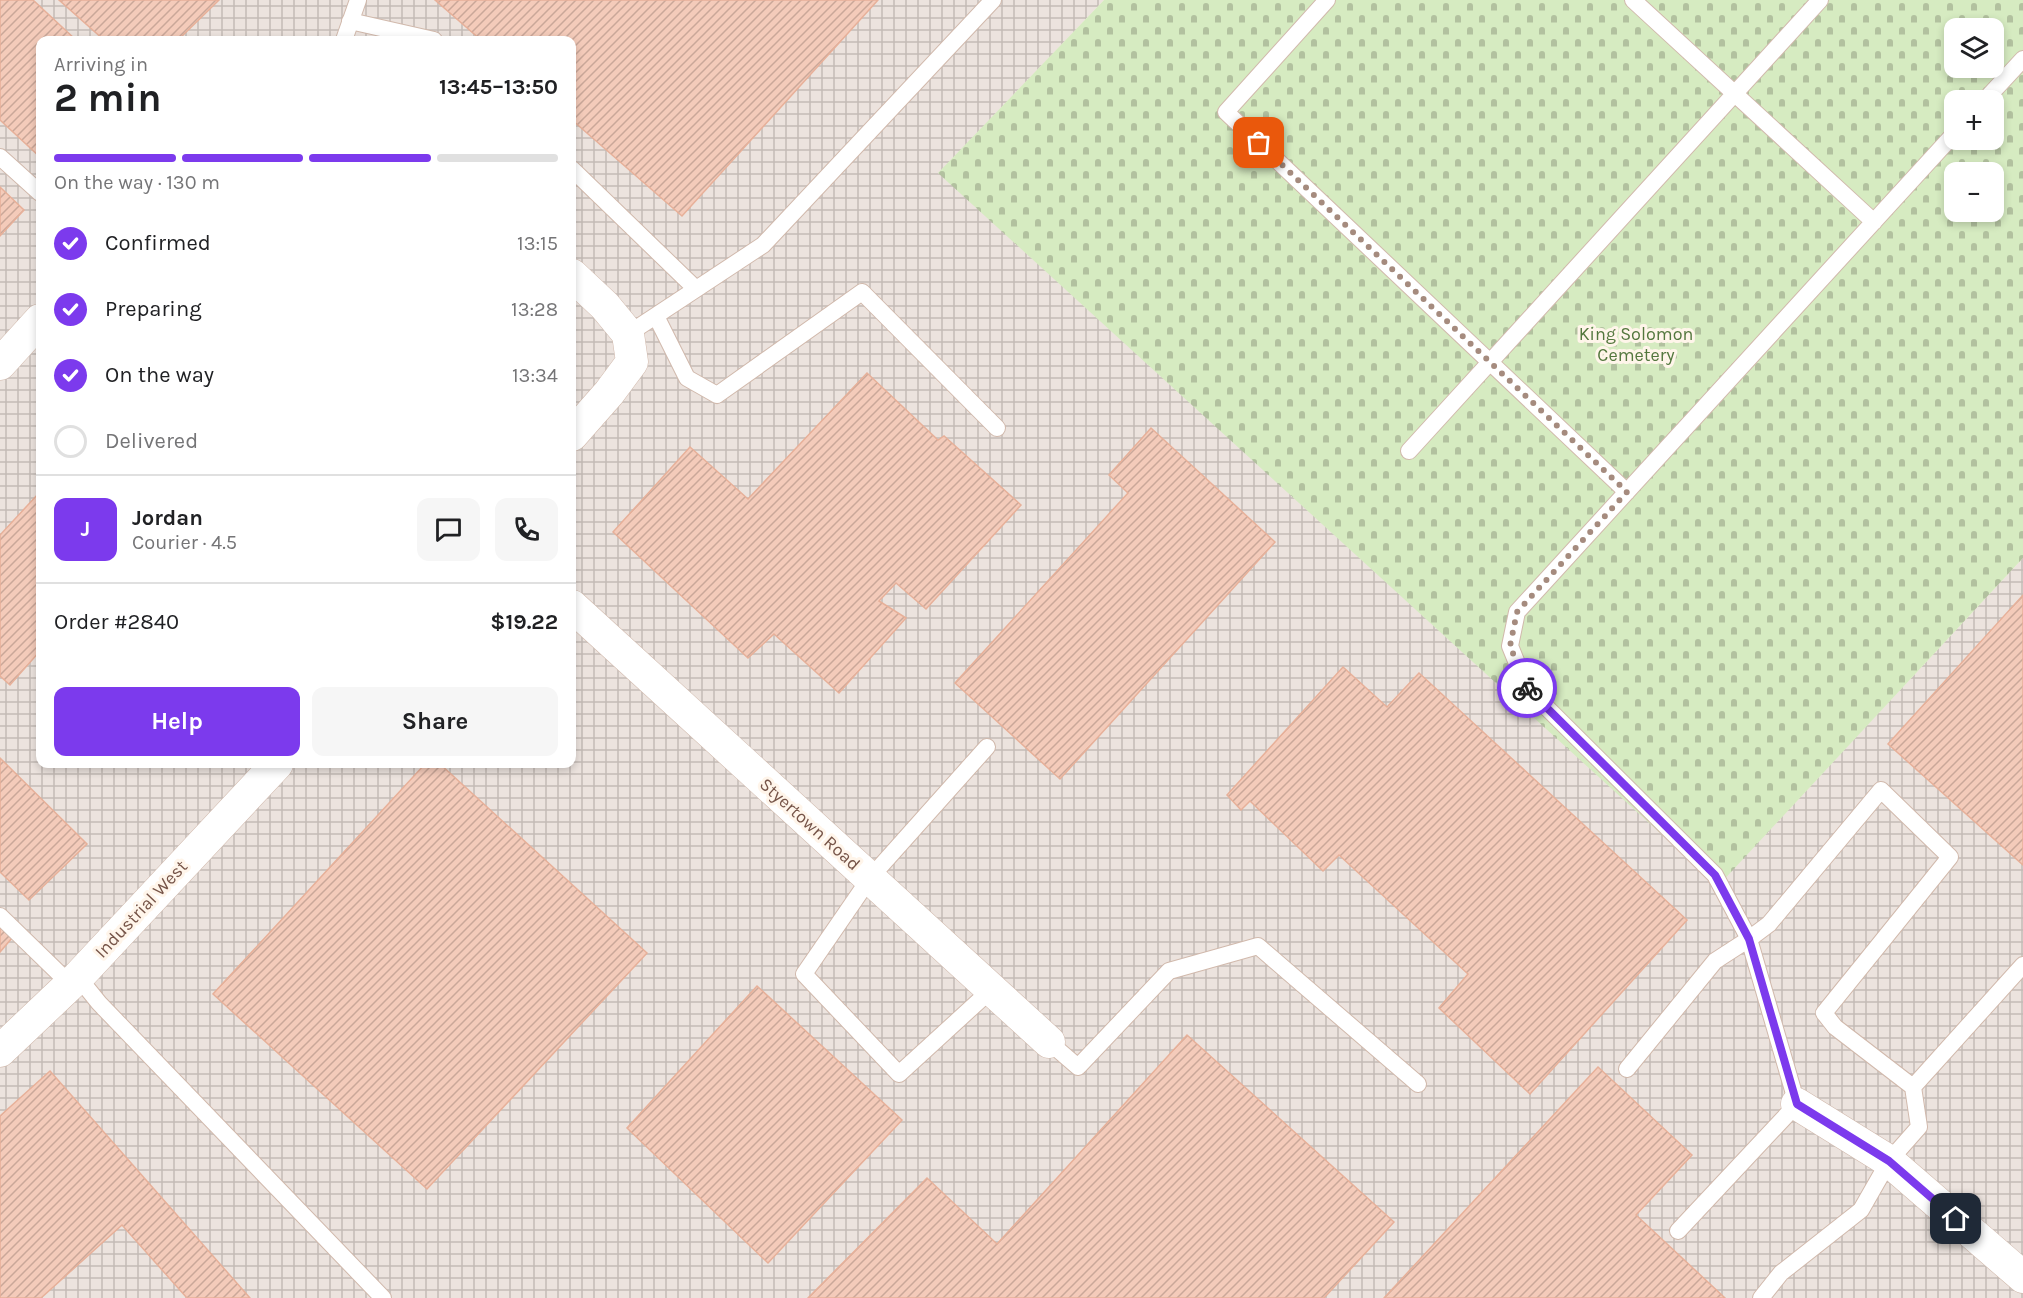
<!DOCTYPE html>
<meta charset="utf-8">
<style>
body{margin:0;font-family:Karla,sans-serif;background:#f6f6f6;color:#202124;height:100vh;display:flex;flex-direction:column;font-size:22px;white-space:nowrap}
*{box-sizing:border-box;margin:0}
p{font-size:20px;color:#757577}
.icon{flex:none;width:33px;height:33px;fill:none;stroke:currentColor;stroke-width:2;stroke-linecap:round;stroke-linejoin:round}
.map{position:relative;flex:1;overflow:hidden}
.drawer{position:absolute;left:36px;top:36px;width:540px;height:732px;display:flex;flex-direction:column;background:#fff;border-radius:12px;box-shadow:0 3px 9px #0003}
.drawer>*{flex:none}
.controls{position:absolute;left:1944px;top:18px;display:grid;gap:12px}
.controls a{display:grid;place-items:center;width:60px;height:60px;border-radius:12px;background:#fff;box-shadow:0 3px 9px #0003;font-size:30px}
.pin{position:absolute;display:grid;place-items:center;width:51px;height:51px;color:#fff;margin:-26px;border-radius:12px;box-shadow:0 3px 9px #0006}
.courier{position:absolute;display:grid;place-items:center;width:60px;height:60px;margin:-30px;border:4px solid #7c3aed;border-radius:50%;background:#fff;color:#222;box-shadow:0 2px 8px #0007}
.overview em{font-style:normal;font-weight:700}
.overview div{display:flex;flex-direction:column-reverse}
.overview{display:flex;align-items:center;justify-content:space-between;height:102px;padding:0 18px}
h1{font-size:39px;font-weight:700;line-height:45px}
.bar{display:grid;grid-template-columns:repeat(4,1fr);gap:9px 6px;align-content:center;height:72px;padding:0 18px}
.bar i{height:8px;border-radius:4px;background:#e0e0e0}
.bar .on{background:#7c3aed}
.bar p{grid-column:span 4}
.line{display:flex;align-items:center;gap:15px;padding:0 18px;border-top:2px solid #e0e0e0}
.line div{flex:1}
.round{display:grid;place-items:center;flex:none;width:63px;height:63px;border-radius:12px;background:#f6f6f6}
ol{padding:0 18px;list-style:none}
li{display:flex;align-items:center;gap:18px;height:66px}
li p{margin-inline-start:auto}
li .icon{padding:6px;border-radius:50%;background:#7c3aed;color:#fff;stroke-width:4}
li:last-child{color:#757577}
li i{width:33px;height:33px;border:3px solid #e0e0e0;border-radius:50%}
.primary-button{display:flex;gap:12px;margin-top:auto;padding:12px 18px}
.primary-button a{flex:1;height:69px;border-radius:12px;background:#7c3aed;color:#fff;font-size:24px;font-weight:700;line-height:69px;text-align:center}
.primary-button a+a{background:#f6f6f6;color:#202124}
.map>svg:first-child{display:block}
.industrial{fill:url(#industrial-grid);fill-rule:evenodd}
.cemetery{fill:url(#cemetery-stones);fill-rule:evenodd}
.building{fill:url(#building-hatch);stroke:#e7b099;stroke-width:1.5}
.lines{fill:none;stroke-linecap:round;stroke-linejoin:round}
.service-casing{stroke:#d1b9ac;stroke-width:18}
.minor-casing{stroke:#d1b9ac;stroke-width:33}
.service{stroke:#fff;stroke-width:16}
.minor{stroke:#fff;stroke-width:32}
.done{stroke:#a58b7e;stroke-width:6;stroke-dasharray:0 10.8}
.route{stroke:#7c3aed;stroke-width:8}
.labels{text-anchor:middle;stroke-width:6;stroke-linejoin:round;paint-order:stroke}
.park-label{font-size:18px;fill:#53773d;stroke:#fff5ea}
.street-label{font-size:18px;fill:#765448;stroke:#fff5ea}
</style>
<div class="map">
<svg width="2023" height="1298" viewBox="0 0 2023 1298">
<defs>
<pattern id="industrial-grid" width="8" height="8" patternUnits="userSpaceOnUse" patternTransform="scale(1.5)"><rect width="8" height="8" fill="#ece3de"/><path d="M0 4h8M4 0v8" fill="none" stroke="#c4bbb6"/></pattern>
<pattern id="cemetery-stones" width="16" height="16" patternUnits="userSpaceOnUse" patternTransform="scale(1.5)"><rect width="16" height="16" fill="#d6ebc1"/><path d="M2 7V4a2 2 0 0 1 4 0v3zM10 15v-3a2 2 0 0 1 4 0v3z" fill="#b2c19f"/></pattern>
<pattern id="building-hatch" width="6" height="6" patternUnits="userSpaceOnUse" patternTransform="scale(1.5)"><rect width="6" height="6" fill="#f4cbba"/><path d="M-1 1l2-2M0 6l6-6M5 7l2-2" fill="none" stroke="#caa799"/></pattern>
</defs>
<rect width="100%" height="100%" fill="#fdf1e3"/>
<!-- industrial -->
<path class="industrial" d="M0 0H1104L939 173 1718 885 2023 558V1298H0ZM40 40H572V764H40Z"/>
<!-- cemetery -->
<path class="cemetery" d="M1104 0H2023V558L1718 886 938 173ZM1954 28H1994V68H1954ZM1954 100H1994V140H1954ZM1954 172H1994V212H1954Z"/>
<!-- building -->
<path class="building" d="M0 0H33L76 40H40V157L0 120Z
M59 0H219L178 40H104Z
M435 0H878L682 216 572 120V40H481Z
M0 187 24 210 0 236Z
M867 373 938 440 944 436 1021 505 926 609 896 583 879 601 906 618 839 693 774 634 748 658 613 532 690 447 748 499Z
M1151 428 1275 542 1060 779 955 683 1128 493 1109 475Z
M40 492V651L10 685 0 676V535Z
M2023 595V865L1888 744Z
M1343 667 1387 707 1419 673 1687 920 1530 1094 1439 1008 1468 974 1339 855 1323 871 1250 801 1241 810 1227 795Z
M0 758 87 844 29 900 0 872Z
M425 764H440L647 953 427 1189 213 994Z
M0 927 12 938 0 952Z
M757 986 902 1120 768 1263 627 1128Z
M1187 1035 1394 1222 1324 1298H808L927 1178 997 1244Z
M1598 1067 1692 1155 1636 1215 1725 1298H1384Z
M50 1071 250 1298H187L122 1225 41 1298H0V1116Z"/>
<g class="lines">
<!-- service casing -->
<g class="service-casing">
<path id="service" d="M1327 0 1226 112 1627 492
M1633 0 1874 222
M350 21 434 40
M344 40 358 0
M1985 100 2023 59
M0 157 40 193
M572 169 696 289
M656 316 687 378 717 395 862 292 997 428
M628 334 763 245 993 0
M1409 451 1820 0
M987 747 870 878 804 974 899 1074 992 989
M0 916 70 984
M78 977 99 1003 383 1298
M1049 1042 1078 1067 1169 971 1258 946 1418 1084
M1627 1069 1715 961 1749 939 1715 875 1527 688 1510 646 1517 612 1954 134
M1913 1087 2023 965
M1678 1231 1797 1104 1749 939 1769 924 1881 790 1950 857 1824 1013 1835 1027 1913 1087 1919 1127 1889 1161 1861 1210 1781 1273 1761 1298"/>
</g>
<!-- minor casing -->
<g class="minor-casing">
<path id="minor" d="M572 275 605 306 628 334 632 362 609 393 572 435
M0 364 40 320
M572 606 1049 1042
M0 1051 78 977 277 764
M1797 1104 1889 1161 2023 1277"/>
</g>
<!-- service -->
<use href="#service" class="service"/>
<!-- minor -->
<use href="#minor" class="minor"/>
</g>
<g class="lines">
<!-- done -->
<path class="done" d="M1259 143 1627 492 1517 612 1510 646 1527 688"/>
<!-- route -->
<path class="route" d="M1527 688 1715 875 1749 939 1797 1104 1889 1161 1956 1219"/>
</g>
<g class="labels">
<!-- park labels -->
<g class="park-label">
<text x="1636" y="340">King Solomon<tspan x="1636" dy="21">Cemetery</tspan></text>
</g>
<!-- street labels -->
<g class="street-label">
<text transform="translate(810 824) rotate(42)" y="6">Styertown Road</text>
<text transform="translate(141 909) rotate(-47)" y="6">Industrial West</text>
</g>
</g>
</svg>
<div class="controls">
<a><svg class="icon" aria-label="layers" viewBox="0 0 24 24"><path d="M12 4l9 5-9 5-9-5zM3 14l9 5 9-5"/></svg></a>
<a>+</a>
<a>−</a>
</div>
<div class="pin" style="left:1259px;top:143px;background:#ea580c"><svg class="icon" aria-label="bag" viewBox="0 0 24 24"><path d="M5 8h14l-1 12H6zM9 8a3 3 0 0 1 6 0"/></svg></div>
<div class="pin" style="left:1956px;top:1219px;background:#1f2937"><svg class="icon" aria-label="home" viewBox="0 0 24 24"><path d="M3 11l9-7 9 7M6 9v11h12V9"/></svg></div>
<div class="courier" style="left:1527px;top:688px"><svg class="icon" aria-label="bike" viewBox="0 0 24 24"><circle cx="6" cy="16" r="4"/><circle cx="18" cy="16" r="4"/><path d="M6 16l4-8h5l3 8M10 8l3 8H6M13 5h3"/></svg></div>
<section class="drawer">
<div class="overview"><div><h1>2 min</h1><p>Arriving in</p></div><em>13:45–13:50</em></div>
<div class="bar"><i class="on"></i><i class="on"></i><i class="on"></i><i></i><p>On the way · 130 m</p></div>
<ol>
<li><svg class="icon" aria-label="check" viewBox="0 0 24 24"><path d="M5 12l5 5 9-10"/></svg>Confirmed<p>13:15</p></li>
<li><svg class="icon" aria-label="check" viewBox="0 0 24 24"><path d="M5 12l5 5 9-10"/></svg>Preparing<p>13:28</p></li>
<li><svg class="icon" aria-label="check" viewBox="0 0 24 24"><path d="M5 12l5 5 9-10"/></svg>On the way<p>13:34</p></li>
<li><i></i>Delivered</li>
</ol>
<div class="line" style="height:108px"><b class="round" style="background:#7c3aed;color:#fff">J</b><div><b>Jordan</b><p>Courier · 4.5</p></div><a class="round"><svg class="icon" aria-label="chat" viewBox="0 0 24 24"><path d="M4 5h16v11H9l-5 4z"/></svg></a><a class="round"><svg class="icon" aria-label="phone" viewBox="0 0 24 24"><path d="M5 4h4l2 5-3 2q2 4 5 5l2-3 5 2v4C11 20 4 13 5 4z"/></svg></a></div>
<div class="line" style="height:78px"><div>Order #2840</div><b>$19.22</b></div>
<div class="primary-button"><a>Help</a><a>Share</a></div>
</section>
</div>
